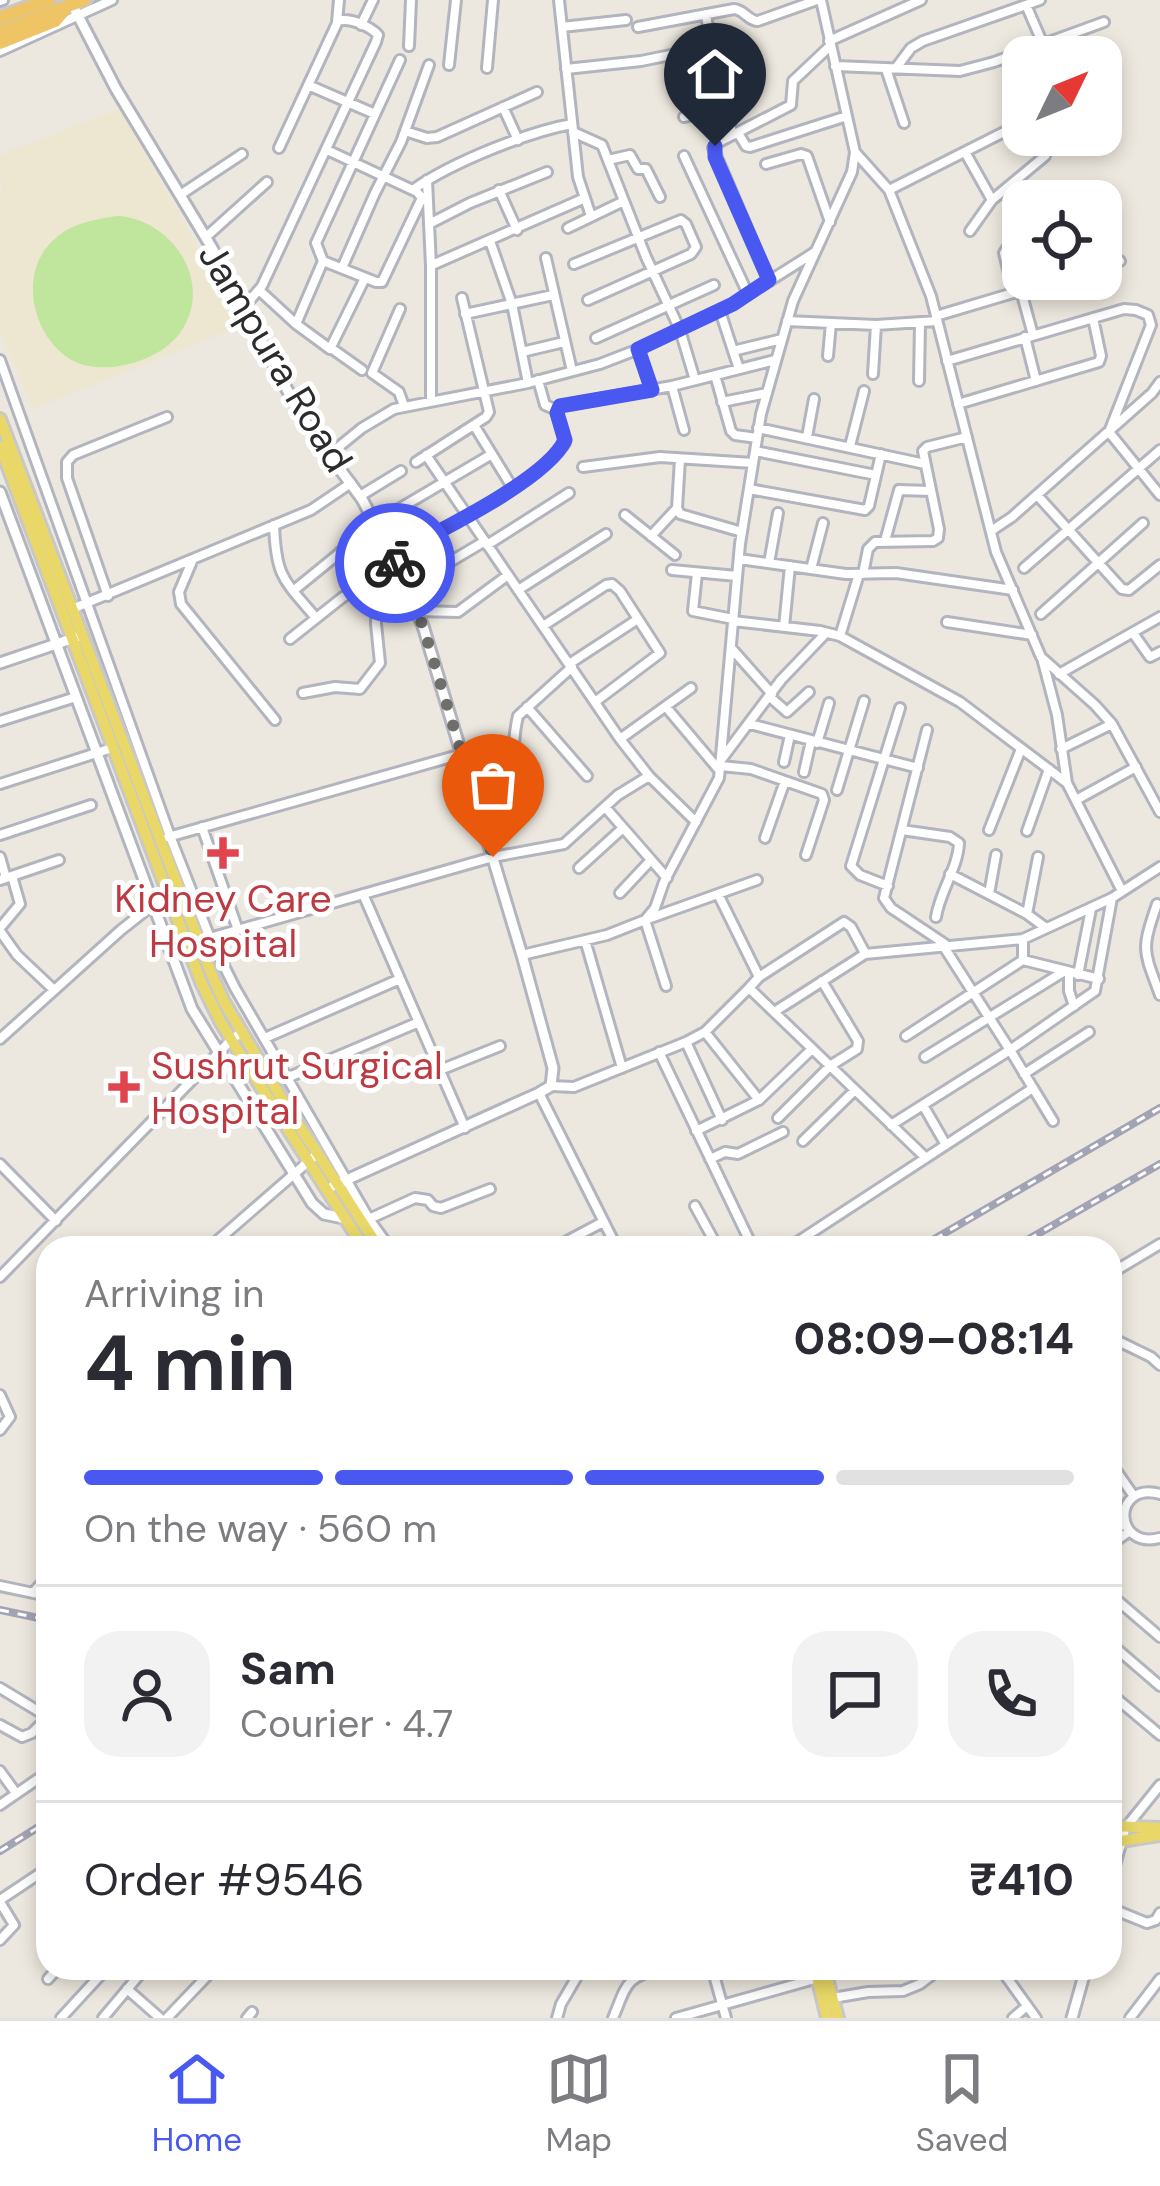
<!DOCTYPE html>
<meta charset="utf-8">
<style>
body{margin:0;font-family:"DM Sans",sans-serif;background:#f2f2f3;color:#2b2b33;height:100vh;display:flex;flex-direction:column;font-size:45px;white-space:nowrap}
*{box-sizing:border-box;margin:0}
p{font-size:39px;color:#7c7c81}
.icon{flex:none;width:66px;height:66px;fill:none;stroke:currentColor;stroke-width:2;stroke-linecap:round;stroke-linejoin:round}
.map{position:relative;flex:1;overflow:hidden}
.details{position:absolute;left:36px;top:1236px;width:1086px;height:744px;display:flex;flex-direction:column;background:#fff;border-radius:36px;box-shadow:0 6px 18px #0003}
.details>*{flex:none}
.needle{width:78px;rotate:47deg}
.tools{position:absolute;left:1002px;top:36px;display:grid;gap:24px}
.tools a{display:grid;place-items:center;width:120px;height:120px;border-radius:24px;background:#fff;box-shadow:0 6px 18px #0003;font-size:60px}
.pin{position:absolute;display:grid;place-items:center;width:102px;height:102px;color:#fff;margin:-123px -51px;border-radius:50% 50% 50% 0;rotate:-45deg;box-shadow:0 0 12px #0007}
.pin .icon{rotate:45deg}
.courier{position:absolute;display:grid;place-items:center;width:120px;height:120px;margin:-60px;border:9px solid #4958f0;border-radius:50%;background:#fff;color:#222;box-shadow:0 3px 15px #0007}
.head em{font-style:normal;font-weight:700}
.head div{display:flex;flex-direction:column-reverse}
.head{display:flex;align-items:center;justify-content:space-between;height:204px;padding:0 48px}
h1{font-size:78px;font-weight:700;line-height:90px}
.bar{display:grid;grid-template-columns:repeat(4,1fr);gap:18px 12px;align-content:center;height:144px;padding:0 48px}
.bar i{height:15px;border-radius:9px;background:#e1e1e2}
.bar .active{background:#4958f0}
.bar p{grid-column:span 4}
.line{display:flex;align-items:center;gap:30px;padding:0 48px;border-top:3px solid #e1e1e2}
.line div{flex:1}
.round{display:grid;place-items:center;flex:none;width:126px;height:126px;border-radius:36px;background:#f2f2f3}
.tabs{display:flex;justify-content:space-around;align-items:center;height:168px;border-top:3px solid #e1e1e2;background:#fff;font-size:33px;color:#7c7c81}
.tabs a{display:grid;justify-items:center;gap:6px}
.tabs .active{color:#4958f0}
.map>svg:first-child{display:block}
.education{fill:#ede6d0}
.pitch{fill:#bfe69c}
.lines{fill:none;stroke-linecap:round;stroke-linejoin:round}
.minor-casing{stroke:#b2b4be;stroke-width:14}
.tertiary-casing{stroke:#b2b4be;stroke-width:15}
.secondary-casing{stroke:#b2b4be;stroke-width:15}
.primary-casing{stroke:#c8c8c8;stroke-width:16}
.trunk-casing{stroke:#c8c8c8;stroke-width:18}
.minor{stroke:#fff;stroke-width:8}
.tertiary{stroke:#fff;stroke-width:9}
.secondary{stroke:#fff;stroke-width:9}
.primary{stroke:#e9d868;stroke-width:10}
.trunk{stroke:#efc465;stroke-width:12}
.rail-casing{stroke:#a2a3b5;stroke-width:8}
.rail{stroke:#fff;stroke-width:3;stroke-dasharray:9;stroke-linecap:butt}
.done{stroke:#706e6b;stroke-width:12;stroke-dasharray:0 21.6}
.route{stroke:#4958f0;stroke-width:15}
.health-dot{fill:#e0444e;stroke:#fff;stroke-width:4.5}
.labels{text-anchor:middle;stroke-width:10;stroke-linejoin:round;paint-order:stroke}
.street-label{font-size:39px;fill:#2c2c2c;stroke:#fff}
.health-label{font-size:39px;fill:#be3a42;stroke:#fff}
</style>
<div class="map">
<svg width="1160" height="2018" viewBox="0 0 1160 2018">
<rect width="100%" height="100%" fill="#ede8df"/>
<!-- education -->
<path class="education" d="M119 109 243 325 33 409 0 332V192L3 190 0 182V155Z"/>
<!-- pitch -->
<path class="pitch" d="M117 216C170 218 214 280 182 330 162 362 99 380 67 357 30 331 18 268 57 237 73 223 97 219 117 216Z"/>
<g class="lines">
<!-- minor casing -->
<g class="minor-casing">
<path id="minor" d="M559 0 578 177 591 216
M0 1 3 0
M1026 5 1043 44
M337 22 339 0
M361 25 373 0
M562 27 626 20
M638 27 734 9C745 10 748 21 758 21L817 0
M829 41 921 0
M409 46 411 0
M0 51 112 0
M449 65 456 0
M835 66 960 71 994 62 1104 22
M487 68 493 0
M896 68 911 48 923 41 1040 0
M566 69 641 61 705 48 710 41 706 14
M886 69 904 123
M308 85 375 114
M503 107 518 140
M684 117 724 107
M405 131 427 138 437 137 537 92
M573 132 602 145 646 257 680 330 695 380
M738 133 746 146 750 147 847 116
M733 135 720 93 754 78
M855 152 889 190 931 296 996 552 1041 657 1095 705 1112 724 1160 812
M965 152 992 200
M684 156 748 294
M608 160 630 155 638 169H646L660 197
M766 164 801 154 807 156 830 222
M427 180 431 266V400
M414 189C451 163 527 132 572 124
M499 190 517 230
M889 190 1010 129
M180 195 242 154
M429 224 470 203 547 172
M568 228 624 201
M970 231 992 200 1045 156
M206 237 267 182
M490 241 512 304 528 383
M546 258 572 371
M323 261 376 282H382L422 198 417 192 327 150
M574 264 681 220 686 224 696 247 691 254 588 300
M432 265 585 198
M1101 267 1120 261
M342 268 375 193 401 142 429 65
M769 280 713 148 717 143 791 105 793 81 829 47
M259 290 296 324 330 349 365 278
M1021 291 1033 335
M1014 293 1004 253 1008 247 1023 243
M244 307 262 286 376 42 378 35C371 27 350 17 338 21L279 148
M400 309 372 373 399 392 404 406
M720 311 739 369
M465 314 553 295
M936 316 1060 279
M787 321 876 325 937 321
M296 324 323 261 316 243 400 60
M1025 337 1036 381
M596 338 714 285
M331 348 362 370
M638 349 651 390
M733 351 782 339
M522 352 564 342
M828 356 831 323
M0 360 170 836 210 938 235 988 369 1219 390 1248
M947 361 1124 309 1136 310 1148 315 1151 325 1109 432 1160 495
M873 374 876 325
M715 375 731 431 735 435 757 438
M538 380 545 405 557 410
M919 381 920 323
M672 386 684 430
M722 402 767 393
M958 404 1099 362 1101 356 1093 318
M474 425 512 487
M758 428 925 464
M807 437 814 399
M850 446 864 391
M755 451 876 475
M330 454 362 428 394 409 528 383 600 364 644 347 733 304 815 252
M426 455 620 739 649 776 696 822
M680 459 677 508 680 514 742 532
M416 462 486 417 489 412 462 298
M583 467 660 457 753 463
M749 489 865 510 869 506 881 454
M1037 495 1122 589 1129 590 1160 565
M360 496 401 471
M625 515 675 555
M375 523 492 454
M274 525C276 577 283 579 316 618
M991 531 1012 517 1152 393 1160 382
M651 536 677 508
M885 541 899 490 931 491
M487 545 569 493
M340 552 367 582
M392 556C440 530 534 486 565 443L557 413 560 406 672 386 775 360
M193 559 179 592 181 604 275 720
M739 559 846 574 896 573 1013 590
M769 563 778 513
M1024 568 1160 450
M811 569 823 523
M672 570 737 576
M697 573 693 611 733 619
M863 574 868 549 875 542 933 541 938 538 939 529 923 451 927 447 967 437
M406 588 485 541
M518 590 606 534
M293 591 358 538
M108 596 67 478V462L73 455 167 417
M72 609 311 510 351 483
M416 611 458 612 508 575
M1041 614 1143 523
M733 621 820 631 840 636 960 702 1067 783 1122 891
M947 622 1032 635
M543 626 606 585 612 584 620 591 660 653 595 702
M784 627 790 566
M1133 633 1150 657 1160 652
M840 636 859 574
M290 639 343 597 397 567
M732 649 772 694
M1042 658 1057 715 1067 783
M569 664 638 619
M1059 674 1160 617
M303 693 335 687 360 689 380 663 376 624 377 577
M770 697 787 712 809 692
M527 707 587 776
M666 707 719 770
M0 721 76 697
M750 724 918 768
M927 730 884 898 891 908 945 944
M620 739 691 688
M817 743 829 703
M1061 749 1112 724
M721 760 781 680 826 633
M784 762 790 735
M721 766 751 769 822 794 824 800 806 855
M804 772 811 741
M0 784 112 748
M472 788C530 767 506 766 518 716L572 667
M837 790 864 701
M1076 800 1136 767
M605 807 667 878
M202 827 238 930
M902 830 950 837 959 843C958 868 940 891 936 917
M989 830 1021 749
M1027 831 1049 769
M0 835 91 805
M168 837 462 754
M765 838 785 781
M0 857 6 878
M579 868 623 828
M950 874 1027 914 1046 928
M0 880 59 860
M888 886 860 875 851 866 900 708
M620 893 651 860
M363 894 465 1128
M718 894 759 977
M989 894 996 855
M1157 904C1141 951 1143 949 1160 995
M1027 914 1038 857
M0 928 20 904 12 876
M0 931 17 955 54 990
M1023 939V960L1099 979
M585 940 622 1068
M199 941 493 857 564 844 618 795 649 776
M522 955 607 935 645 920 655 908 664 882 719 778 740 544 761 414 793 301 852 172 855 152 821 0
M1069 973V991L1074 1006
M1078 975 1091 909
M666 986 645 920 757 880
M749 988 759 977 844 922 851 927 865 953
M774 1012 926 1158
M705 1032 759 1100
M906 1036 1023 960
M265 1038 400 979
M0 1039 121 930 178 885
M686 1042 722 1120
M659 1052 753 1248
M925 1057 1063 972
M440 1070 500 1046
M1024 1074 1089 1032
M289 1077 419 1022
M551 1086 574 1087 686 1042 705 1032 749 988 774 1012 865 954 1023 939 1112 898 1160 867
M1033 1088 1053 1121
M539 1093 617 1248
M923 1105 946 1145
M778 1118 830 1066 857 1049 858 1041 822 981
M891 1125 1010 1050 944 947
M696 1131 759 1100 812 1049
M803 1141 855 1090
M710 1159 725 1152 738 1154 783 1132
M0 1164 56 1221
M695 1206 718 1248
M369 1219 415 1198 428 1200 433 1206 441 1208 490 1189
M209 1248 317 1154
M554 1248 603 1222
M788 1248 1033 1088 1010 1050 1095 991 1112 898
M1110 1274 1160 1244
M0 1277 231 1040 242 1032
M1110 1337 1151 1357 1160 1365
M0 1395 10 1417 0 1430
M1110 1462 1133 1495
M1160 1494C1112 1481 1113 1550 1160 1538
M1110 1534 1125 1523
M1110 1545 1130 1531
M0 1586 48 1596
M33 1593 48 1576
M1110 1594 1160 1637
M1110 1643 1160 1686
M0 1688 48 1717
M1110 1693 1160 1735
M0 1725 22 1737 32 1733 48 1717
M0 1771 16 1793
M0 1805 48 1772
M1127 1826 1160 1785
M0 1900 48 1868
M0 1902 14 1925 0 1940
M1110 1908 1147 1923 1156 1920 1160 1913
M712 1968 726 2018
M1000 1968 1036 2018
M48 1979 58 1968
M127 1989 160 2018
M833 1998 868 1992 903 1991 920 1984 941 1968
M61 2018 107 1968
M103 2018 145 1968
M167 2018 210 1973
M247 2018 252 2012
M557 2018 561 2004 582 1968
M613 2018C627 1985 624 1978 661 1968
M676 2018 818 1978
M1013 2018 1027 2006
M1130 2018 1160 1979"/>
</g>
<!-- tertiary casing -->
<g class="tertiary-casing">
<path id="tertiary" d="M72 4 116 89 212 248 291 397 310 429 362 499 392 556 423 626 522 955 553 1068 551 1086 539 1093 333 1186
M0 492 192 1009 312 1203 324 1214 343 1218
M0 663 77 637"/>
</g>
<!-- secondary casing -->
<g class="secondary-casing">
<path id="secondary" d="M1110 1881 1125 1828
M1072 2018 1086 1968"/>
</g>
<!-- primary casing -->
<g class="primary-casing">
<path id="primary" d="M0 419 211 973 224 1002 282 1099 379 1248
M0 446 201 982 220 1021 240 1054 364 1248
M1110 1826 1160 1828
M1110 1839 1121 1841 1160 1835
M815 1968 827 2018
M824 1968 838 2018"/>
</g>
<!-- trunk casing -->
<g class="trunk-casing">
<path id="trunk" d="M0 18 49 0
M0 32 84 0
M0 43 55 21 66 8"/>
</g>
<!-- minor -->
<use href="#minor" class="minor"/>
<!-- tertiary -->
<use href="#tertiary" class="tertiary"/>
<!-- secondary -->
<use href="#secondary" class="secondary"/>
<!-- primary -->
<use href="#primary" class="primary"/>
<!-- trunk -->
<use href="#trunk" class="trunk"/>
<!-- rail casing -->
<g class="rail-casing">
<path id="rail" d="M919 1248 1160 1108
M1013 1248 1160 1164
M0 1610 48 1620
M0 1851 48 1821"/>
</g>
<!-- rail -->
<use href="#rail" class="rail"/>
</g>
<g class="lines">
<!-- done -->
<path class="done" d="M395 563 423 626 493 857"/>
<!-- route -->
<path class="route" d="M395 563 392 556C433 534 547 480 565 440L557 413 560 406 652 390 638 349 733 304 769 280 715 157V146"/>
</g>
<!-- markers -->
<g class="health-dot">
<path d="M217 835h12v12h12v12h-12v12h-12v-12h-12v-12h12z"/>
<path d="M118 1069h12v12h12v12h-12v12h-12v-12h-12v-12h12z"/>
</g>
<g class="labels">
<!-- street labels -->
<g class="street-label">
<text transform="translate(276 357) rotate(59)" y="14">Jampura Road</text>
</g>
<!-- health labels -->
<g class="health-label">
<text x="223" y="912">Kidney Care<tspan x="223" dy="45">Hospital</tspan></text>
<text x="151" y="1079" text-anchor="start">Sushrut Surgical<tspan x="151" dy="45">Hospital</tspan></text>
</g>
</g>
</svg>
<div class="tools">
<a><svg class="needle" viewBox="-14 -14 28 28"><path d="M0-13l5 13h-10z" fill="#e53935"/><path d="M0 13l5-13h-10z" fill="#7c7c81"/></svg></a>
<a><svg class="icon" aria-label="locate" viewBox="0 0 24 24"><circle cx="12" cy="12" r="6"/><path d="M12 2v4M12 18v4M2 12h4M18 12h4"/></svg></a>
</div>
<div class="pin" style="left:493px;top:857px;background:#ea580c"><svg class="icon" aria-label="bag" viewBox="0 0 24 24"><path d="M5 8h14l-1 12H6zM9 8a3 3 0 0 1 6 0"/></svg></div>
<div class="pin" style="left:715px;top:146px;background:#1f2937"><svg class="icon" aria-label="home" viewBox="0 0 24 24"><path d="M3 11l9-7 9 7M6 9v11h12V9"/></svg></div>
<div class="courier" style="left:395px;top:563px"><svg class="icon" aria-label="bike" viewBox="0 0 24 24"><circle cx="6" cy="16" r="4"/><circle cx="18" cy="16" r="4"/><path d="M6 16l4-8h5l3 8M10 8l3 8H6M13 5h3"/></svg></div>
<section class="details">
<div class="head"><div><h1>4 min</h1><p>Arriving in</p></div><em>08:09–08:14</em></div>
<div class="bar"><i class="active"></i><i class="active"></i><i class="active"></i><i></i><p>On the way · 560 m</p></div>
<div class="line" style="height:216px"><a class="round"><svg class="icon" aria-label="person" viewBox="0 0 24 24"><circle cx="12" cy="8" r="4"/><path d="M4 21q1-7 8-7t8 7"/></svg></a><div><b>Sam</b><p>Courier · 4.7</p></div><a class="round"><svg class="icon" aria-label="chat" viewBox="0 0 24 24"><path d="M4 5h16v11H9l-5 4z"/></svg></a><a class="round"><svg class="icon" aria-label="phone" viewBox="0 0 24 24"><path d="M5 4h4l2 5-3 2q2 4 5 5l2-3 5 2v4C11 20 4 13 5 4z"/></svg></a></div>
<div class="line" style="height:156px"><div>Order #9546</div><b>₹410</b></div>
</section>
</div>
<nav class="tabs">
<a class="active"><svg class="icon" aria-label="home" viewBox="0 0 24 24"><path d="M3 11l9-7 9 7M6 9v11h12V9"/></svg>Home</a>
<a><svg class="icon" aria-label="map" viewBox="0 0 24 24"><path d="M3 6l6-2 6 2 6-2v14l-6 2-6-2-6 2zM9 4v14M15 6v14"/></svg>Map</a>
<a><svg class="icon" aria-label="saved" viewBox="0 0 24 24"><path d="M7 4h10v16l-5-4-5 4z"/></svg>Saved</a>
</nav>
